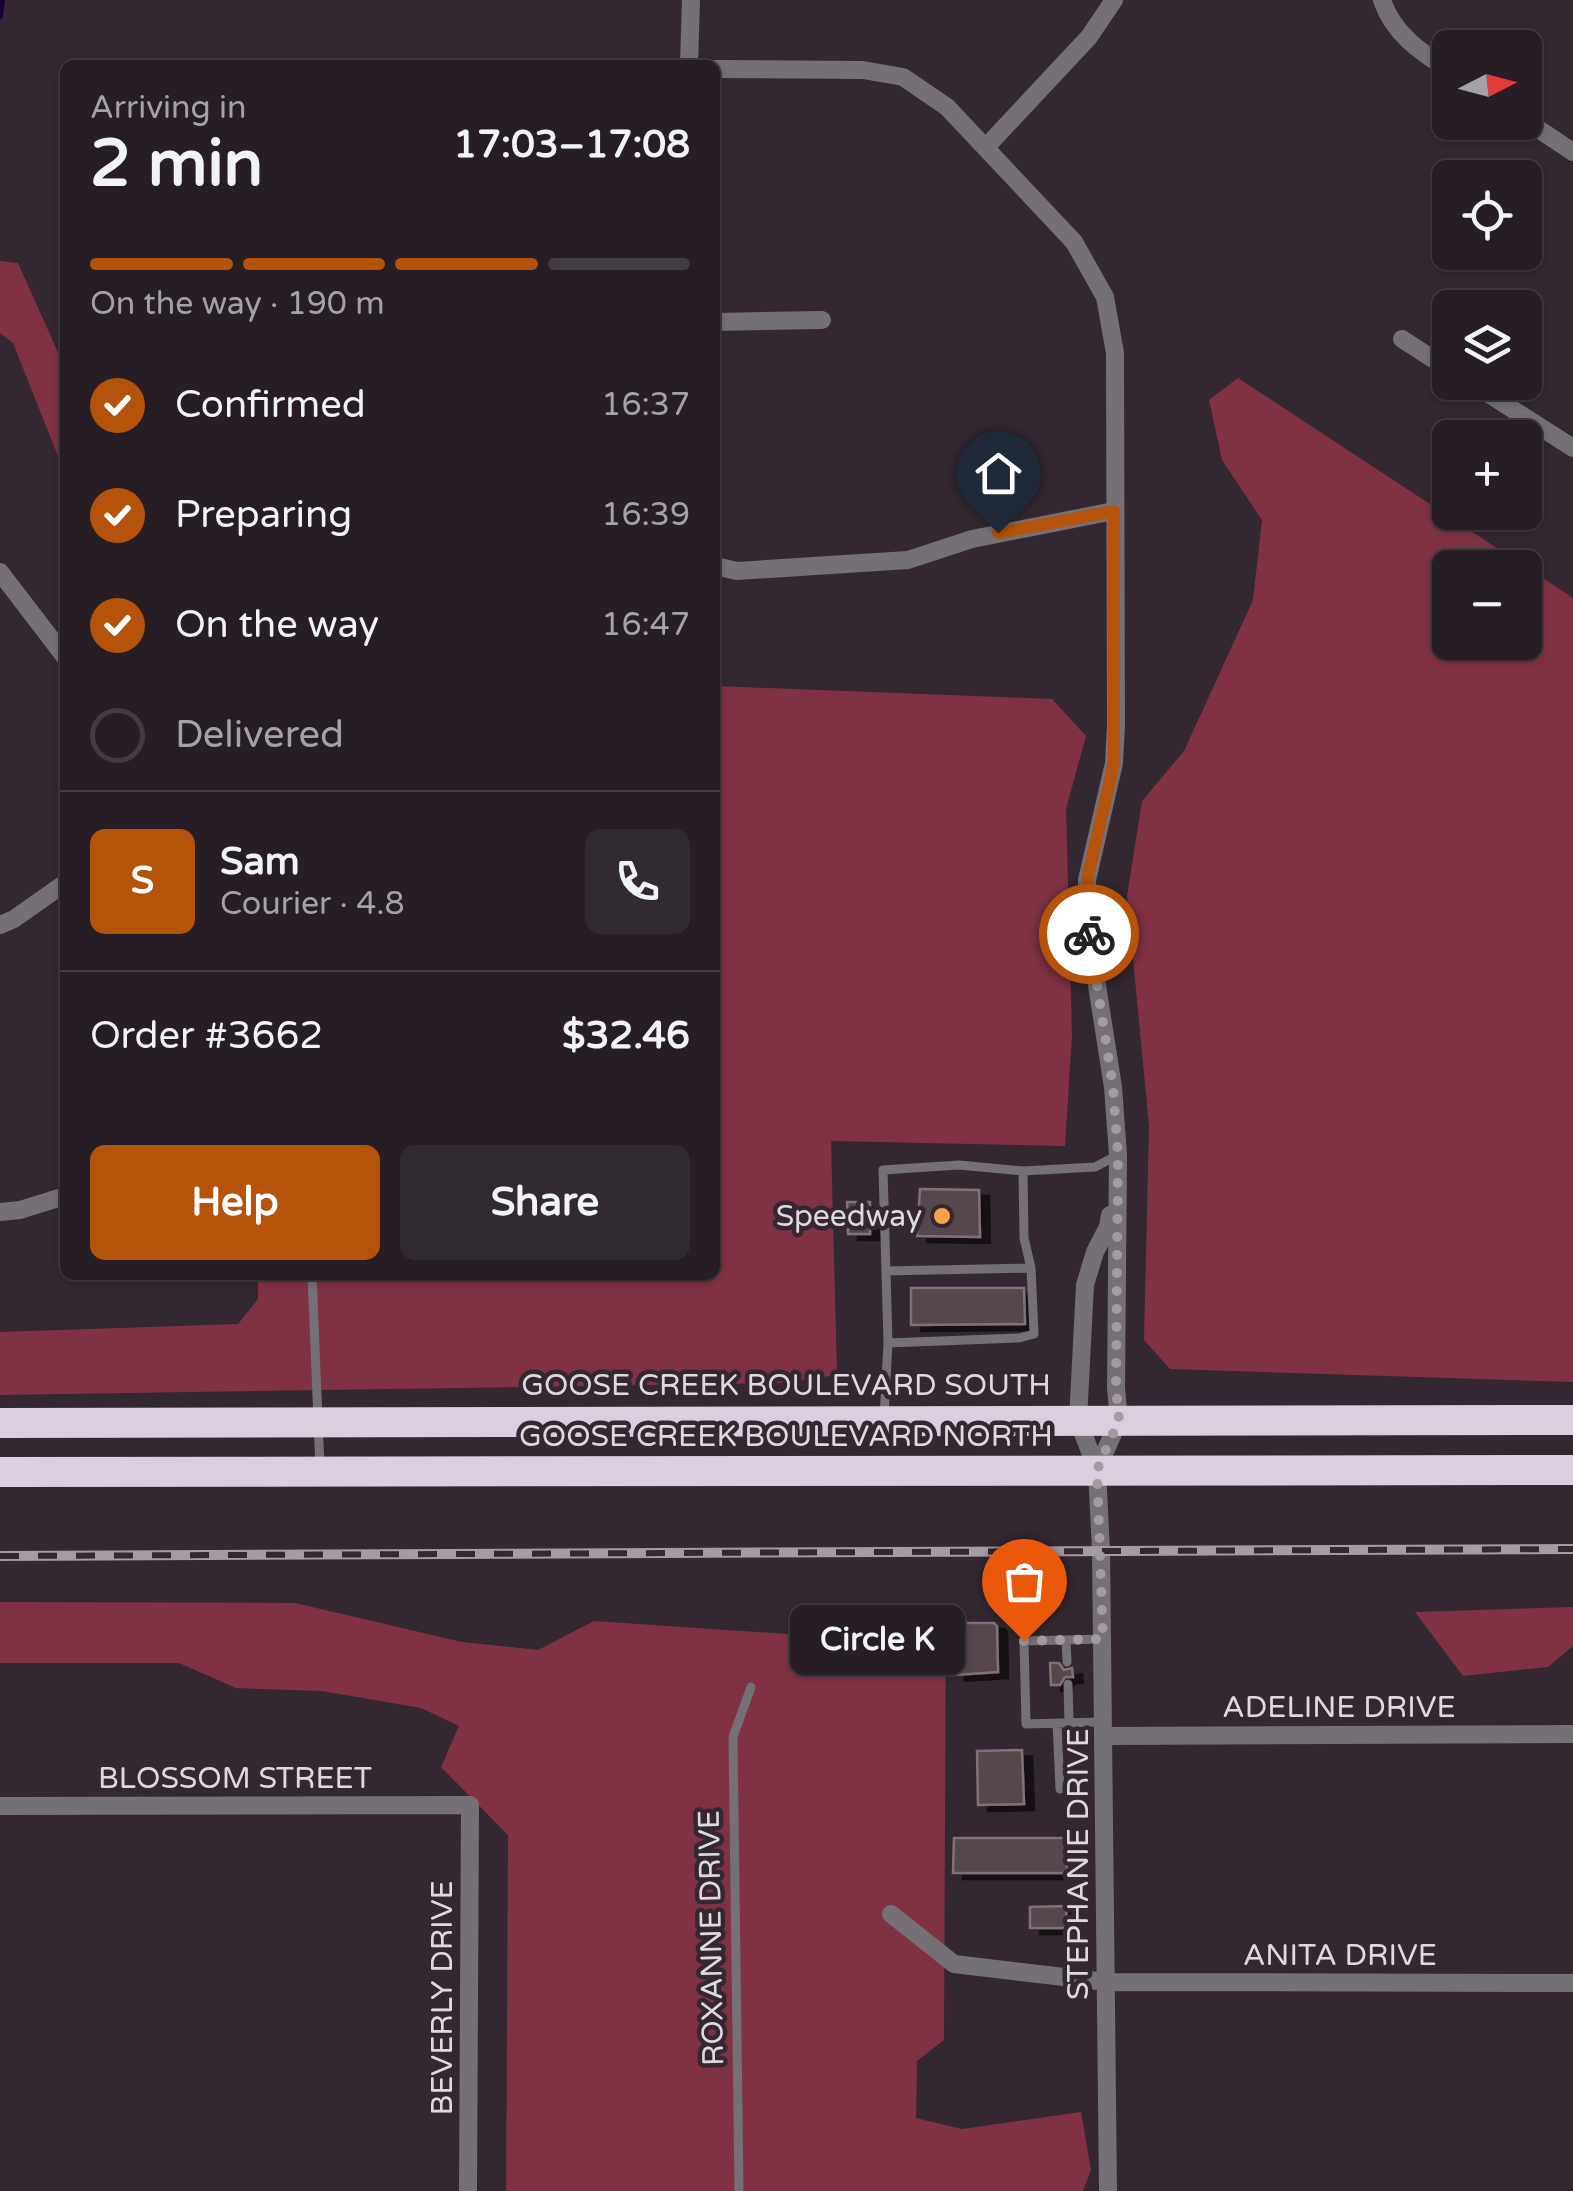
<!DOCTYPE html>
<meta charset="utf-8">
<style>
body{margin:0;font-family:"Varela Round",sans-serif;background:#322a32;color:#f1f3f6;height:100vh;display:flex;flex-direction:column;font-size:38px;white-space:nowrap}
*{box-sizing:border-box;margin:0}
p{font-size:32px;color:#a4a2a7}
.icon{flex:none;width:55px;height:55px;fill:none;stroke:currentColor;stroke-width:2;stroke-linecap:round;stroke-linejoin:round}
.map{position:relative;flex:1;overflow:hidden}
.side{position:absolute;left:60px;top:60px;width:660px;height:1220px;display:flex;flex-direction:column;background:#261d25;border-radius:15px;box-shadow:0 2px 8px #0004,0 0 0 2px #423b42}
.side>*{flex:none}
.needle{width:65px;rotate:84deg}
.buttons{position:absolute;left:1432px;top:30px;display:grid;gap:20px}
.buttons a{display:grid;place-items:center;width:110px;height:110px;border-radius:15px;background:#261d25;box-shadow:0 2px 8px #0004,0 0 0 2px #423b42;font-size:50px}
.pin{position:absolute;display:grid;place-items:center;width:85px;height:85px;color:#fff;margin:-102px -42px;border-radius:50% 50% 50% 0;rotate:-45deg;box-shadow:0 0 10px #0007}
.pin .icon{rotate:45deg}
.courier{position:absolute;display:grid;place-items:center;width:100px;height:100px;margin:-50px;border:8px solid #b45309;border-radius:50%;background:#fff;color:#222;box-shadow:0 2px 12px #0007}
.bubble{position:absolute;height:70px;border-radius:15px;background:#261d25;box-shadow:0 2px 8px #0004,0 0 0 2px #423b42;font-size:32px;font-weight:800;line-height:70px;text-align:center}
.summary em{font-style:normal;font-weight:800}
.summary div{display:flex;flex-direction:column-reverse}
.summary{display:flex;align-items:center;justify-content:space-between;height:170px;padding:0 30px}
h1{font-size:65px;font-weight:800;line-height:75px}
.bar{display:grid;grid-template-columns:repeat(4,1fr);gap:15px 10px;align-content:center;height:120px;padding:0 30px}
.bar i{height:12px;border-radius:8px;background:#423b42}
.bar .current{background:#b45309}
.bar p{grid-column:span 4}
.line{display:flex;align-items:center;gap:25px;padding:0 30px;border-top:2px solid #423b42}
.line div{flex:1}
.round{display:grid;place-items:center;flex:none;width:105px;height:105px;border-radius:15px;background:#322a32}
ol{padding:0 30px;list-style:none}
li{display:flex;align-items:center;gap:30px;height:110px}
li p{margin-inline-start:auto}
li .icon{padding:10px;border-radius:50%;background:#b45309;color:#fff;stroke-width:4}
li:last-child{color:#a4a2a7}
li i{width:55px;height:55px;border:5px solid #423b42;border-radius:50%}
.action{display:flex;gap:20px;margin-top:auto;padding:20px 30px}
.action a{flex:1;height:115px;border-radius:15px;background:#b45309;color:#fff;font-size:40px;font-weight:800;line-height:115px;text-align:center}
.action a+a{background:#322a32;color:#f1f3f6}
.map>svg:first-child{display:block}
.forest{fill:#803244;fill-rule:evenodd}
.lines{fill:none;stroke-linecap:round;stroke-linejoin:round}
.stream{stroke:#1a003b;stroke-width:6}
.building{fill:#57464d;stroke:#837178;stroke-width:2.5;filter:url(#shadow)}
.lane{stroke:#747076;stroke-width:9}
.street{stroke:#747076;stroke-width:18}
.highway{stroke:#dacfdf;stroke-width:30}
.rail-casing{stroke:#a49ba3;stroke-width:10}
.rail{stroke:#332731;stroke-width:6;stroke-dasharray:19;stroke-linecap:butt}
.done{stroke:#a39aa2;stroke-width:10;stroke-dasharray:0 18}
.route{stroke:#b45309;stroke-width:12}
.poi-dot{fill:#f7a149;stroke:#332731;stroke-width:4}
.labels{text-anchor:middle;stroke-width:9;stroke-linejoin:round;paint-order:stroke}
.poi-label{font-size:30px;fill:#e0d8df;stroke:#332731;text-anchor:end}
.street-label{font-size:30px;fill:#e0d8df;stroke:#332731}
</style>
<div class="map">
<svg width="1573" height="2191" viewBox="0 0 1573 2191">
<defs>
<filter id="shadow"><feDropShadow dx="10" dy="6" stdDeviation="0" flood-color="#0009"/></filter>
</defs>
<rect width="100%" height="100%" fill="#332731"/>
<!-- forest -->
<path class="forest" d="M0 261 18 263 65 368V474L13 343 0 333Z
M1238 378 1573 598V1382L1170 1369 1144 1340 1149 1126 1127 896 1142 801 1184 751 1253 600 1262 520 1222 460 1209 400ZM1450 568H1525V642H1450Z
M715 686 1052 699 1086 736 1066 809 1072 1036 1065 1146 831 1141 837 1375 782 1383 0 1395V1332L238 1324 258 1299V1275H715Z
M0 1602 295 1603 462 1642 538 1650 594 1621 833 1637 946 1605 944 2040 917 2061 916 2118 962 2129 1081 2112 1091 2170 1083 2191H506L508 1835 441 1767 459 1726 421 1708 322 1691 236 1688 179 1663H0Z
M1573 1607V1646L1548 1667 1463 1676 1415 1612Z"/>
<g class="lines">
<!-- stream -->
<path class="stream" d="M0 16 2 0"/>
</g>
<!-- building -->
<path class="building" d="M920 1189 979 1190 980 1237 917 1236Z
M847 1202H870V1234H848Z
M911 1288H1024L1025 1324 911 1325Z
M955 1623H994L997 1626 998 1672 955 1675Z
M1050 1663H1059L1064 1670 1072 1668 1073 1677H1065L1060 1685H1051Z
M1022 1750 1024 1804 978 1805 977 1751Z
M954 1838H1067V1873H953Z
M1066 1906 1067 1928H1030V1907Z"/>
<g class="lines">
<!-- lane -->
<path class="lane" d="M886 1271 883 1170 959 1165 1023 1171
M312 1275 320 1468
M888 1343 886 1271 1031 1268
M884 1417 888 1343 1019 1338 1034 1334 1031 1268 1024 1238 1023 1171 1095 1167 1118 1155
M1066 1640 1067 1662
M1068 1684 1069 1722
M1101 1722 1026 1724 1024 1641 1103 1639
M1057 1723 1060 1789
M739 2191 733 1737 751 1687"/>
<!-- street -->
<path class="street" d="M1382 0C1393 34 1421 52 1450 71
M689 65 691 0
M715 69 863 70 903 77 947 107 1074 242 1105 297 1115 353 1116 725 1114 763 1087 880 1088 928 1113 1087 1118 1155 1116 1388 1119 1420 1097 1470
M1525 120 1573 152
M987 146 1089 37 1114 0
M715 322 822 320
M1402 339 1450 370
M1470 382 1573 448
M715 566 737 571 908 560 972 539 1114 511
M0 572 65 657
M0 925 14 919 65 883
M0 1212 20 1210 65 1196
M1104 1736 1573 1734
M0 1806 470 1805 468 2191
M891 1914 954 1964 1106 1982 1573 1983
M1108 2191 1101 1551 1097 1470 1078 1420 1085 1285 1095 1252 1108 1227 1110 1215"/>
<!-- highway -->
<path class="highway" d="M0 1423 1573 1420
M0 1472 1573 1470"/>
<!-- rail casing -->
<g class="rail-casing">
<path id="rail" d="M0 1556 1573 1549"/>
</g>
<!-- rail -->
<use href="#rail" class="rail"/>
</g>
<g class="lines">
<!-- done -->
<path class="done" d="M1024 1641 1103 1639 1097 1470 1119 1420 1116 1388 1118 1155 1113 1087 1089 934"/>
<!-- route -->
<path class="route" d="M998 533 1114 511V763L1087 880 1089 934"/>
</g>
<!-- markers -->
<circle class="poi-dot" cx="942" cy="1216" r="10"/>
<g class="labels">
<!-- poi labels -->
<g class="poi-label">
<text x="922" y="1226">Speedway</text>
</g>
<!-- street labels -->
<g class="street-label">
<text x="786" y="1395">GOOSE CREEK BOULEVARD SOUTH</text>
<text x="786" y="1446">GOOSE CREEK BOULEVARD NORTH</text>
<text x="1339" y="1717">ADELINE DRIVE</text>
<text x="235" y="1788">BLOSSOM STREET</text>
<text transform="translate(1078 1864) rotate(-90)" y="10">STEPHANIE DRIVE</text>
<text transform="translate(711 1938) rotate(-91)" y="10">ROXANNE DRIVE</text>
<text x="1340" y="1965">ANITA DRIVE</text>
<text transform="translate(442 1998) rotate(-90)" y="10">BEVERLY DRIVE</text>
</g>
</g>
</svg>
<div class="buttons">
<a><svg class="needle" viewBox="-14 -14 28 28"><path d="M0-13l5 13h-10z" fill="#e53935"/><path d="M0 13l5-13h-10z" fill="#a4a2a7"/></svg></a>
<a><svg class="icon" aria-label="locate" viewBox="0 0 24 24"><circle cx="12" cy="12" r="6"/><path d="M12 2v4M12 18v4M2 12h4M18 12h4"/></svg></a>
<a><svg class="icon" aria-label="layers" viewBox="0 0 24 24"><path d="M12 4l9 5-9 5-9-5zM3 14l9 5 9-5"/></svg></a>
<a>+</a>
<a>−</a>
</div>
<div class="pin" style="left:1024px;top:1641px;background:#ea580c"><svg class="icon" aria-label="bag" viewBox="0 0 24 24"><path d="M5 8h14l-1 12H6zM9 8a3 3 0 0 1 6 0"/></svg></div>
<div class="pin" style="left:998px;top:533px;background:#1f2937"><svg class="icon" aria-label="home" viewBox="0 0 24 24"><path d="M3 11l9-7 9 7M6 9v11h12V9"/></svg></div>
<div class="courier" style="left:1089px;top:934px"><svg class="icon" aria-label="bike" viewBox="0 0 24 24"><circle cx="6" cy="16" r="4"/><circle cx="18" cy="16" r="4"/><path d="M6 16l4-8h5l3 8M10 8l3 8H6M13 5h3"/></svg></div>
<div class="bubble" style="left:790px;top:1605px;width:175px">Circle K</div>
<section class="side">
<div class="summary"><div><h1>2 min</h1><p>Arriving in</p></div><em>17:03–17:08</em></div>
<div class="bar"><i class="current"></i><i class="current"></i><i class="current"></i><i></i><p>On the way · 190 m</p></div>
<ol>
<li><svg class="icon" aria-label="check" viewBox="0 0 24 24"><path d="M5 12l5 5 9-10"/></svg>Confirmed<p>16:37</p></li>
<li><svg class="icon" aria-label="check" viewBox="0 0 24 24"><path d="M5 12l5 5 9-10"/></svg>Preparing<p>16:39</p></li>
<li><svg class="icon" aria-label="check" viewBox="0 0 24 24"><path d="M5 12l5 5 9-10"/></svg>On the way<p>16:47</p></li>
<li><i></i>Delivered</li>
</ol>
<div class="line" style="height:180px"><b class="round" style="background:#b45309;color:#fff">S</b><div><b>Sam</b><p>Courier · 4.8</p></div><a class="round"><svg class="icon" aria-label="phone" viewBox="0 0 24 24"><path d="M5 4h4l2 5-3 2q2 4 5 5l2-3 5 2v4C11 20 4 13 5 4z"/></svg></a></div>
<div class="line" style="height:130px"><div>Order #3662</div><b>$32.46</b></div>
<div class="action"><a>Help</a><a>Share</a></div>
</section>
</div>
